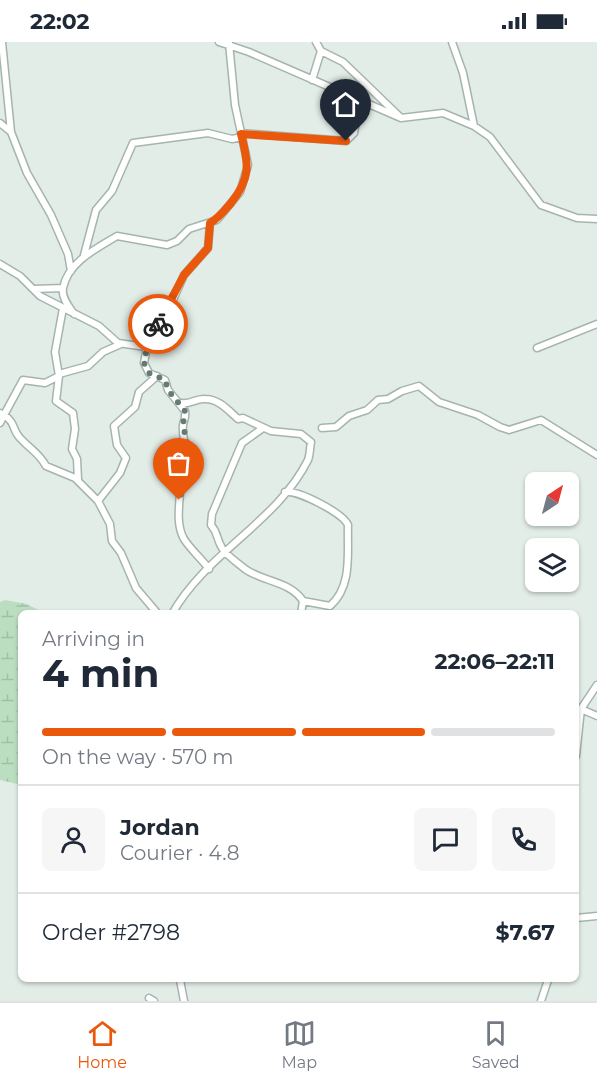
<!DOCTYPE html>
<meta charset="utf-8">
<style>
body{margin:0;font-family:Montserrat,sans-serif;background:#f6f6f7;color:#1f2937;height:100vh;display:flex;flex-direction:column;font-size:22px;white-space:nowrap}
*{box-sizing:border-box;margin:0}
p{font-size:20px;color:#747a83}
.icon{flex:none;width:33px;height:33px;fill:none;stroke:currentColor;stroke-width:2;stroke-linecap:round;stroke-linejoin:round}
.map{position:relative;flex:1;overflow:hidden}
.panel{position:absolute;left:18px;top:568px;width:561px;height:372px;display:flex;flex-direction:column;background:#fff;border-radius:9px;box-shadow:0 2px 4px #0004}
.panel>*{flex:none}
.needle{width:39px;rotate:36deg}
.tools{position:absolute;left:525px;top:430px;display:grid;gap:12px}
.tools a{display:grid;place-items:center;width:54px;height:54px;border-radius:9px;background:#fff;box-shadow:0 2px 4px #0004;font-size:30px}
.pin{position:absolute;display:grid;place-items:center;width:51px;height:51px;color:#fff;margin:-62px -26px;border-radius:50% 50% 50% 0;rotate:-45deg;box-shadow:0 0 6px #0007}
.pin .icon{rotate:45deg}
.courier{position:absolute;display:grid;place-items:center;width:60px;height:60px;margin:-30px;border:4px solid #ea580c;border-radius:50%;background:#fff;color:#222;box-shadow:0 2px 8px #0007}
.head em{font-style:normal;font-weight:700}
.head div{display:flex;flex-direction:column-reverse}
.head{display:flex;align-items:center;justify-content:space-between;height:102px;padding:0 24px}
h1{font-size:39px;font-weight:700;line-height:45px}
.bar{display:grid;grid-template-columns:repeat(4,1fr);gap:9px 6px;align-content:center;height:72px;padding:0 24px}
.bar i{height:8px;border-radius:4px;background:#e0e1e3}
.bar .on{background:#ea580c}
.bar p{grid-column:span 4}
.line{display:flex;align-items:center;gap:15px;padding:0 24px;border-top:2px solid #e0e1e3}
.line div{flex:1}
.round{display:grid;place-items:center;flex:none;width:63px;height:63px;border-radius:9px;background:#f6f6f7}
.status{display:flex;justify-content:space-between;align-items:center;height:42px;padding:0 30px;background:#fff;direction:ltr}
.status svg{height:16px;fill:currentColor}
.tab-bar{display:flex;justify-content:space-around;align-items:center;height:84px;border-top:2px solid #e0e1e3;background:#fff;font-size:16px;color:#747a83}
.tab-bar a{display:grid;justify-items:center;gap:3px}
.tab-bar .on{color:#ea580c}
.map>svg:first-child{display:block}
.wetland{fill:url(#wetland-marsh)}
.lines{fill:none;stroke-linecap:round;stroke-linejoin:round}
.minor-casing{stroke:#a5b5ae;stroke-width:9}
.minor{stroke:#fff;stroke-width:6}
.done{stroke:#667b73;stroke-width:6;stroke-dasharray:0 10.8}
.route{stroke:#ea580c;stroke-width:8}
</style>
<div class="status"><b>22:02</b><svg viewBox="0 0 49 12"><path d="M0 12V9h3v3zM5 12V6h3v6zM10 12V3h3v9zM15 12V0h3v12zM26 1h20v11H26zM47 4h2v5h-2z"/></svg></div>
<div class="map">
<svg width="597" height="959" viewBox="0 0 597 959">
<defs>
<pattern id="wetland-marsh" width="20" height="14" patternUnits="userSpaceOnUse" patternTransform="scale(1.5)"><rect width="20" height="14" fill="#bbdec1"/><path d="M1 5h8M5 5V1M11 12h8M15 12V8" fill="none" stroke="#a0c0a6"/></pattern>
</defs>
<rect width="100%" height="100%" fill="#e3ede7"/>
<!-- wetland -->
<path class="wetland" d="M5 558 27 562 44 571 21 572V743L0 738V560Z"/>
<g class="lines">
<!-- minor casing -->
<g class="minor-casing">
<path id="minor" d="M2 0 11 90
M219 0 249 10 401 76 443 71 474 84 490 95 541 163 577 176 597 177
M316 0 321 9 343 20 401 76
M452 0 463 31 474 84
M312 38 321 9
M0 81 11 90 27 131 51 173 68 212 71 229
M241 91 346 99 354 91 359 59
M84 213 96 168 112 149 133 101 208 91 232 97 242 95
M0 222 20 234 40 254 99 284 118 301 146 305
M34 247 63 246
M63 266 55 310 59 334 56 359 73 371 75 387 72 407 77 417 78 438
M74 272C69 265 61 255 63 246 68 220 97 206 117 194L167 203 177 199 189 187 217 178 240 150 248 123 235 63 229 1
M537 306 597 282
M59 332 88 324 103 310 121 302
M157 334 139 350 135 365 114 384 117 403 126 416 120 431 98 459 110 482 112 499 121 511 136 546 158 572
M0 371 4 373 23 338 45 341 59 334
M0 381 4 373C16 381 12 388 20 396 30 407 39 411 46 424L75 436 98 459
M263 386 242 401 212 472 211 483C218 491 216 495 221 504 224 512 238 521 245 527 263 540 290 539 303 559L301 572
M322 386 336 385 349 374 367 368 378 358 388 357 402 349 419 344 439 360 478 373 500 385 509 388 541 378 597 413
M285 450C298 448 343 471 348 483 347 510 353 544 330 564L303 559
M209 527C201 516 191 508 184 497 173 478 183 450 180 430 193 414 181 400 183 383 184 378 186 375 185 369L168 348 165 338 149 331 144 321 149 295 173 258 184 233 208 206 210 181
M172 572C206 511 277 480 308 418 310 413 310 405 311 400L301 392 271 389 243 376 238 377C228 368 219 357 205 357 196 356 190 363 181 361
M581 667 597 674
M576 714 581 667 597 643
M576 876 597 874
M180 938 184 959
M149 956 154 959
M541 959 548 938"/>
</g>
<!-- minor -->
<use href="#minor" class="minor"/>
</g>
<g class="lines">
<!-- done -->
<path class="done" d="M158 282 149 295 144 321 149 331 165 338 168 348 185 369 183 383 187 401 186 416 180 430 183 443 179 458"/>
<!-- route -->
<path class="route" d="M158 282 184 233 208 206 210 181C219 176 224 169 231 161 251 136 249 122 241 92L346 99"/>
</g>
</svg>
<div class="tools">
<a><svg class="needle" viewBox="-14 -14 28 28"><path d="M0-13l5 13h-10z" fill="#e53935"/><path d="M0 13l5-13h-10z" fill="#747a83"/></svg></a>
<a><svg class="icon" aria-label="layers" viewBox="0 0 24 24"><path d="M12 4l9 5-9 5-9-5zM3 14l9 5 9-5"/></svg></a>
</div>
<div class="pin" style="left:179px;top:458px;background:#ea580c"><svg class="icon" aria-label="bag" viewBox="0 0 24 24"><path d="M5 8h14l-1 12H6zM9 8a3 3 0 0 1 6 0"/></svg></div>
<div class="pin" style="left:346px;top:99px;background:#1f2937"><svg class="icon" aria-label="home" viewBox="0 0 24 24"><path d="M3 11l9-7 9 7M6 9v11h12V9"/></svg></div>
<div class="courier" style="left:158px;top:282px"><svg class="icon" aria-label="bike" viewBox="0 0 24 24"><circle cx="6" cy="16" r="4"/><circle cx="18" cy="16" r="4"/><path d="M6 16l4-8h5l3 8M10 8l3 8H6M13 5h3"/></svg></div>
<section class="panel">
<div class="head"><div><h1>4 min</h1><p>Arriving in</p></div><em>22:06–22:11</em></div>
<div class="bar"><i class="on"></i><i class="on"></i><i class="on"></i><i></i><p>On the way · 570 m</p></div>
<div class="line" style="height:108px"><a class="round"><svg class="icon" aria-label="person" viewBox="0 0 24 24"><circle cx="12" cy="8" r="4"/><path d="M4 21q1-7 8-7t8 7"/></svg></a><div><b>Jordan</b><p>Courier · 4.8</p></div><a class="round"><svg class="icon" aria-label="chat" viewBox="0 0 24 24"><path d="M4 5h16v11H9l-5 4z"/></svg></a><a class="round"><svg class="icon" aria-label="phone" viewBox="0 0 24 24"><path d="M5 4h4l2 5-3 2q2 4 5 5l2-3 5 2v4C11 20 4 13 5 4z"/></svg></a></div>
<div class="line" style="height:78px"><div>Order #2798</div><b>$7.67</b></div>
</section>
</div>
<nav class="tab-bar">
<a class="on"><svg class="icon" aria-label="home" viewBox="0 0 24 24"><path d="M3 11l9-7 9 7M6 9v11h12V9"/></svg>Home</a>
<a><svg class="icon" aria-label="map" viewBox="0 0 24 24"><path d="M3 6l6-2 6 2 6-2v14l-6 2-6-2-6 2zM9 4v14M15 6v14"/></svg>Map</a>
<a><svg class="icon" aria-label="saved" viewBox="0 0 24 24"><path d="M7 4h10v16l-5-4-5 4z"/></svg>Saved</a>
</nav>
